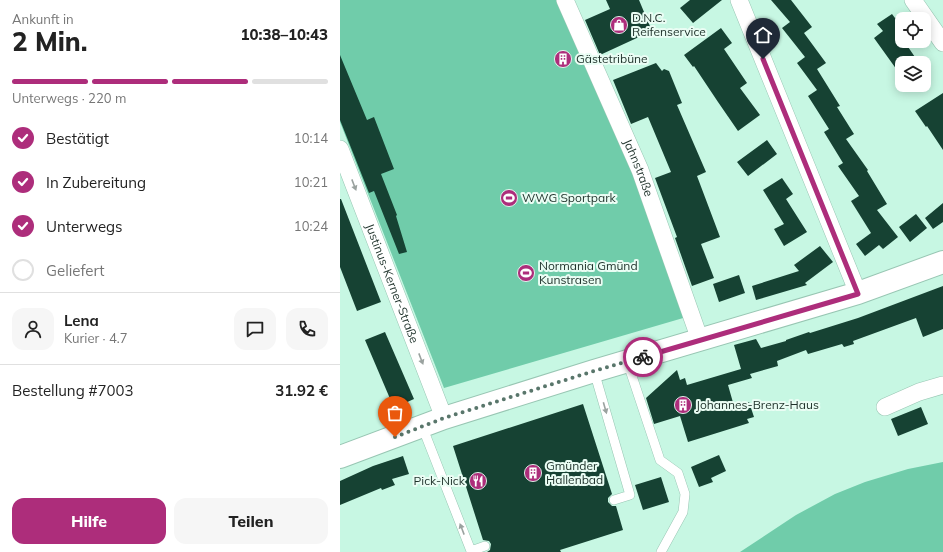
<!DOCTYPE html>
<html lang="de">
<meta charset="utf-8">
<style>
body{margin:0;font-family:Mulish,sans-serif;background:#f6f6f6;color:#222;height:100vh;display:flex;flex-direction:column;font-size:15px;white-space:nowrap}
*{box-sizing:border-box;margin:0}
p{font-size:13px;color:#767676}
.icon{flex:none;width:22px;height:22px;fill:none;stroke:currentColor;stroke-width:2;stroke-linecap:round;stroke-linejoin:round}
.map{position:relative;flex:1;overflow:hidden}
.sheet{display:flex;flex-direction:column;background:#fff;width:340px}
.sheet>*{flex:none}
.fabs{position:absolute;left:555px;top:12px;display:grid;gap:8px}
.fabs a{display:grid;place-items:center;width:36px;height:36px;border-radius:8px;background:#fff;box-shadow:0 2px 10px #0003;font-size:20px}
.pin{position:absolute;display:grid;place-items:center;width:34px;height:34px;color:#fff;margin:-41px -17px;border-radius:50% 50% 50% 0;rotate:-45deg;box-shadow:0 0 4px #0007}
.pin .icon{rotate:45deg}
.courier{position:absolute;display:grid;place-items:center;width:40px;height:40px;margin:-20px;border:3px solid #ad2d7b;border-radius:50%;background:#fff;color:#222;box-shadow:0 1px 5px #0007}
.overview em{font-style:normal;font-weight:800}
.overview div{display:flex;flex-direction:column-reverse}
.overview{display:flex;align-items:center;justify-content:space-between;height:68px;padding:0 12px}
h1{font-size:26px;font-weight:800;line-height:30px}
.bar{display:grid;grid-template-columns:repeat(4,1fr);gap:6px 4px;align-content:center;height:48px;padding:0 12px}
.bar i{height:5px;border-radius:3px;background:#e0e0e0}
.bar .current{background:#ad2d7b}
.bar p{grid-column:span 4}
.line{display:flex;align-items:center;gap:10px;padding:0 12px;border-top:1px solid #e0e0e0}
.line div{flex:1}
.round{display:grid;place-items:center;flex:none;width:42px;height:42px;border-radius:12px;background:#f6f6f6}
ol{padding:0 12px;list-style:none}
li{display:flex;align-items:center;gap:12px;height:44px}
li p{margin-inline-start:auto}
li .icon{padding:4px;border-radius:50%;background:#ad2d7b;color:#fff;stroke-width:4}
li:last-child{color:#767676}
li i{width:22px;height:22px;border:2px solid #e0e0e0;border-radius:50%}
.primary-button{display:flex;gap:8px;margin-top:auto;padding:8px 12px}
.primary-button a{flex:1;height:46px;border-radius:12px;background:#ad2d7b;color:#fff;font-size:16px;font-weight:800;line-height:46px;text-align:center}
.primary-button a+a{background:#f6f6f6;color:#222}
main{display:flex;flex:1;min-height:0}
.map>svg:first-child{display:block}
.green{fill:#70ccaa}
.building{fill:#164233}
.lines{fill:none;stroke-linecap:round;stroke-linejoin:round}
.service-casing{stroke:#98c6b3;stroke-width:10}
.minor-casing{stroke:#98c6b3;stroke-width:18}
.tertiary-casing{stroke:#98c6b3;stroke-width:24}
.service{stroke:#fff;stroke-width:9}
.minor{stroke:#fff;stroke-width:17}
.tertiary{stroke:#fff;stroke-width:22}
.oneway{fill:#9aa29f}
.done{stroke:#59766b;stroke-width:4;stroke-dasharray:0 7.2}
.route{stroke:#ad2d7b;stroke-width:5}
.labels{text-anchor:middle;stroke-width:4;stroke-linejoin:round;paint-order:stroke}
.poi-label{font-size:12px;fill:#1e312a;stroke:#eafdf4;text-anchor:start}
.street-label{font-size:12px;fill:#1e312a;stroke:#eafdf4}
</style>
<main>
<section class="sheet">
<div class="overview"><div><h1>2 Min.</h1><p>Ankunft in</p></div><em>10:38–10:43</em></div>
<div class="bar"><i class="current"></i><i class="current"></i><i class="current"></i><i></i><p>Unterwegs · 220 m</p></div>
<ol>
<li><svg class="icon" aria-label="check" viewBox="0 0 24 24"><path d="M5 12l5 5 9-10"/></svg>Bestätigt<p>10:14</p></li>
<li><svg class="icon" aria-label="check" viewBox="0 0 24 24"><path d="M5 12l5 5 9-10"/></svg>In Zubereitung<p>10:21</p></li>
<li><svg class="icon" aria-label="check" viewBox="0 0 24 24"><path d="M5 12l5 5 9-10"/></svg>Unterwegs<p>10:24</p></li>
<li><i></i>Geliefert</li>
</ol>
<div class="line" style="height:72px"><a class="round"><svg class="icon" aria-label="person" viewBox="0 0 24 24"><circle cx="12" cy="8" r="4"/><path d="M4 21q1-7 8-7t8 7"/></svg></a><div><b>Lena</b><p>Kurier · 4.7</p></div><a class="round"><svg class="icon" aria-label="chat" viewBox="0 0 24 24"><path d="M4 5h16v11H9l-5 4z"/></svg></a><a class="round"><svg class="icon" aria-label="phone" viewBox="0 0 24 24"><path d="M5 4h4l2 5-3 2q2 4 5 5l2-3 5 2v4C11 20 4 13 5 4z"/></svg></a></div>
<div class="line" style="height:52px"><div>Bestellung #7003</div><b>31.92 €</b></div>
<div class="primary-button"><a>Hilfe</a><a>Teilen</a></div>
</section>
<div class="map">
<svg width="603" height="552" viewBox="0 0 603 552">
<rect width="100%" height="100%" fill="#c7f7e3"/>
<!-- green -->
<path class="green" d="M0 0H221L297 170 350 316 104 388 0 122Z
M603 462V552H400L456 515 495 494 525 482 568 469Z"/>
<!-- building -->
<path class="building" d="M266 0H299L312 31 260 55 245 20 270 9Z
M350 0H382L353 23 340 8Z
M431 0H451L472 27 464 33 486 63 477 69 500 106 497 107 514 134 506 139 528 170 527 171 547 204 537 210 558 237 543 249 539 245 525 256 516 244 531 233 511 201 519 196 498 166 503 163 484 132 489 129 468 96 477 90 457 63 465 57 442 28 450 22Z
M562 13V41H564L579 63H562V77L534 38 543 31 537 24 552 14 555 18Z
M381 28 392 43 384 49 407 83 400 88 420 115 398 131 378 102 354 66 353 67 344 55Z
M0 55 27 120 34 117 54 169 41 174 57 215 56 216 67 252 59 254 34 191 29 193 0 120Z
M316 63 322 71 324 69 329 71 342 103 337 105 366 172 357 176 380 237 361 244 374 278 352 286 335 238 337 237 315 178 331 172 308 117 291 124 273 80Z
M603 93V150L587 126 586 127 575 111Z
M427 140 437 154 408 176 397 162Z
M442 178 453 194 446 199 467 232 444 246 434 229 444 224 423 190Z
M0 199H1L41 302 17 311 0 267Z
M603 203V222L593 229 585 218Z
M576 214 587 228 570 242 559 227Z
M480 246 493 262 465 283 467 285 416 300 412 286 459 271 454 265Z
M399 275 405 293 379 302 373 284Z
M603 286V329L583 337 576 318 513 341 514 344 504 347 502 344 468 354 466 350 437 361 438 366 410 374 412 378 388 385 394 406 409 402 414 417 407 419 409 423 348 442 340 416 314 424 306 398 337 370 340 380 345 378 347 385 401 369 394 345 416 339 421 348 446 341V340L469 332 470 333 518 318Z
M45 332 74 399 54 408 25 340Z
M243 404 272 494 268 498V502L272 506H276L283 530 220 550 221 552H147L150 550 151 544 149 541 143 540 113 446Z
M581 407 588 424 558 436 551 419Z
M379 455 386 471 371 478 373 482 359 487 351 467Z
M63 456 69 474 52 479 55 485 42 490 41 488 0 505V481L33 466Z
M321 477 329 502 303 510 295 485Z"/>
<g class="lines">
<!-- service casing -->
<g class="service-casing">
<path id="service" d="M287 361 320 460 338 473 345 494 343 512 321 552
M254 371 290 495 274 500
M82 426 131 551 145 546"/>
</g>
<!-- minor casing -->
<g class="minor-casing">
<g id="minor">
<path id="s1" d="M225 0 300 170 360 340"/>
<path d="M399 0 518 293"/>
<path d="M573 0 603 43"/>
<path id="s2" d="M0 149 104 418"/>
<path d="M545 407 579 392 603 385"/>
</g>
</g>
<!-- tertiary casing -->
<g class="tertiary-casing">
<path id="tertiary" d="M0 457 104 418 254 371 518 293 603 262"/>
</g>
<!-- service -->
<use href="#service" class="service"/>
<!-- minor -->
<use href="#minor" class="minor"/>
<!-- tertiary -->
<use href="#tertiary" class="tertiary"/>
</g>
<!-- one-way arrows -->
<defs><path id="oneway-solid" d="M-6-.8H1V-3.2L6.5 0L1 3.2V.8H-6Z"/></defs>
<g class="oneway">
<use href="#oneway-solid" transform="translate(14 185) rotate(69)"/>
<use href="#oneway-solid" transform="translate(81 359) rotate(69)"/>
<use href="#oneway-solid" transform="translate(265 408) rotate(74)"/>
<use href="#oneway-solid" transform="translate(122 529) rotate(-111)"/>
</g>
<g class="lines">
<!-- done -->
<path class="done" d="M55 437 104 418 254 371 303 357"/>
<!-- route -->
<path class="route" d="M303 357 518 294 423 59"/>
</g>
<!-- icons -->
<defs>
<g id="shop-disc" transform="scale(0.9)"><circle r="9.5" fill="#ad2d7b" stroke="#eafdf4"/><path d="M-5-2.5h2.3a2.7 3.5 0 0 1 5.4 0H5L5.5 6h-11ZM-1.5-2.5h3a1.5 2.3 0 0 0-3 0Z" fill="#fff"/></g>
<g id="building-disc" transform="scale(0.9)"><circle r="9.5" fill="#ad2d7b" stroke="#eafdf4"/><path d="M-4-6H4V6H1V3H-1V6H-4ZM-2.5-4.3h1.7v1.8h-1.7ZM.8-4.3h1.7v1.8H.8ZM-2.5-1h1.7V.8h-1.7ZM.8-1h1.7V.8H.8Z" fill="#fff"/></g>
<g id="stadium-disc" transform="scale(0.9)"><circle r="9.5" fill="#ad2d7b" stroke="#eafdf4"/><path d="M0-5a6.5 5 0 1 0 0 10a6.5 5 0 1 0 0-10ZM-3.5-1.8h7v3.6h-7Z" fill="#fff"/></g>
<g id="restaurant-disc" transform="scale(0.9)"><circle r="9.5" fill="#ad2d7b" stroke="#eafdf4"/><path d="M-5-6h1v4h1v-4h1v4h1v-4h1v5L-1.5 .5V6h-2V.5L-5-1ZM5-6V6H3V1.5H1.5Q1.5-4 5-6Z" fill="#fff"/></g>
</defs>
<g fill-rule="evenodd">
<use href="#shop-disc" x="279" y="25"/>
<use href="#building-disc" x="223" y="59"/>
<use href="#stadium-disc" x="169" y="198"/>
<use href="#stadium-disc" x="186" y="273"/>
<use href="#building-disc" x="343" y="405"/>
<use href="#building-disc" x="193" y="473"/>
<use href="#restaurant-disc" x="138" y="481"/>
</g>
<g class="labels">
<!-- poi labels -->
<g class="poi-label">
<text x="292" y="22">D.N.C.<tspan x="292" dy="14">Reifenservice</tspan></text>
<text x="236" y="63">Gästetribüne</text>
<text x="182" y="202">WWG Sportpark</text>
<text x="199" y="270">Normania Gmünd<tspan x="199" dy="14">Kunstrasen</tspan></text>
<text x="356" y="409">Johannes-Brenz-Haus</text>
<text x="206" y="470">Gmünder<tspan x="206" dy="14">Hallenbad</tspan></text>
<text x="125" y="485" text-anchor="end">Pick-Nick</text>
</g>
<!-- street labels -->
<g class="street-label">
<text dy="4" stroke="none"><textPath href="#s1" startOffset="183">Jahnstraße</textPath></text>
<text dy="4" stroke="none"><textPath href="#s2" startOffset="144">Justinus-Kerner-Straße</textPath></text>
</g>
</g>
</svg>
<div class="fabs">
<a><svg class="icon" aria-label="locate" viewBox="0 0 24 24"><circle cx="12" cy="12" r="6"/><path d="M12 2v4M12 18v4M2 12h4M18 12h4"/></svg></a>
<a><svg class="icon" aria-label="layers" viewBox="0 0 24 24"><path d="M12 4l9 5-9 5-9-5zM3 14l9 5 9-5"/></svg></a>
</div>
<div class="pin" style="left:55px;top:437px;background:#ea580c"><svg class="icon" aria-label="bag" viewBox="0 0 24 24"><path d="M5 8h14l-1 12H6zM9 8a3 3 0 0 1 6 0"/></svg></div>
<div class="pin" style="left:423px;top:59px;background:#1f2937"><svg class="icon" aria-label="home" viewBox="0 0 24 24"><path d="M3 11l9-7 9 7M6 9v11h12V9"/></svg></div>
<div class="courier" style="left:303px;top:357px"><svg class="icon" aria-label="bike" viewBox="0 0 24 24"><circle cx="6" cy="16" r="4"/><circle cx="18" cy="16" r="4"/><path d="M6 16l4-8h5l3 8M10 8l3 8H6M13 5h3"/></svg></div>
</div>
</main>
